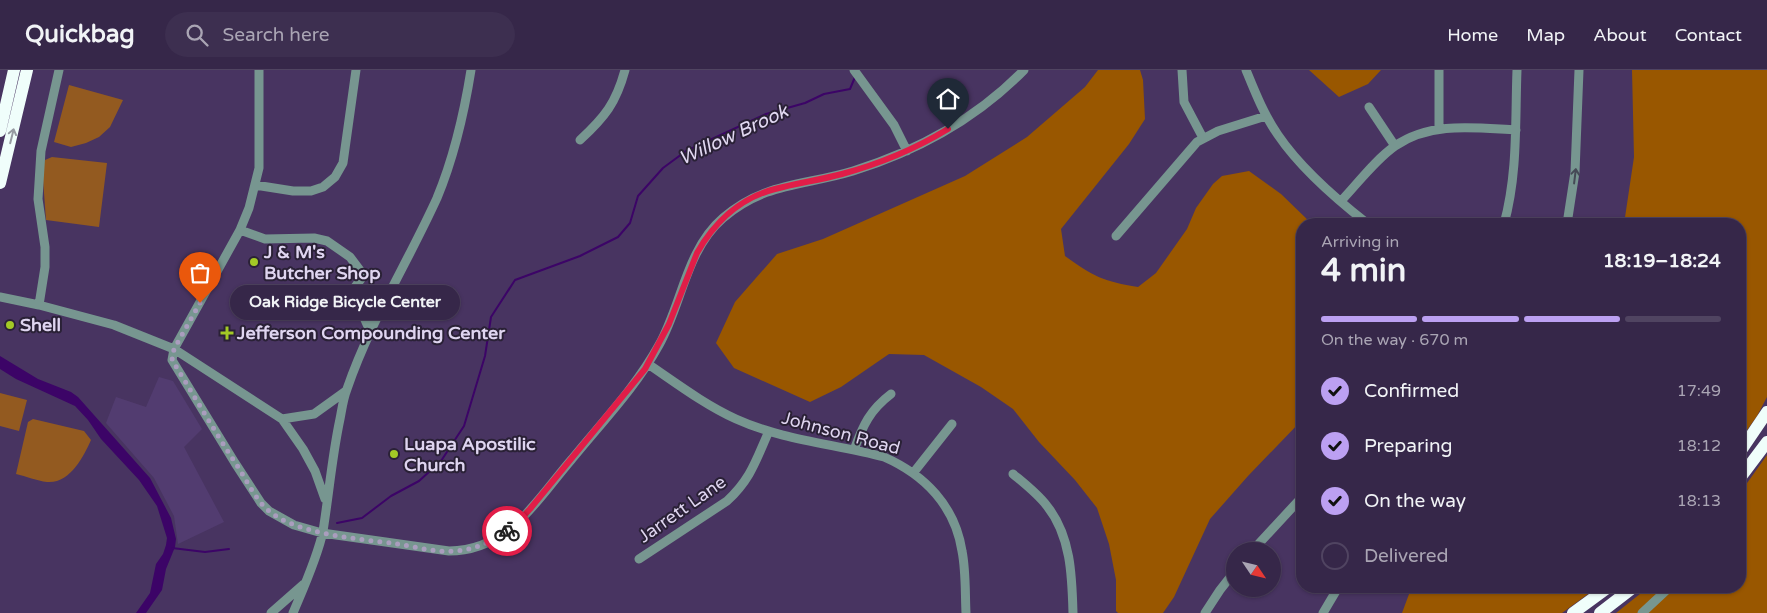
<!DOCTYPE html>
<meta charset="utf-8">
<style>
body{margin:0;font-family:"Varela Round",sans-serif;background:#3d2f50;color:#f1f3f6;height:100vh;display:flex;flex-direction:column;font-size:19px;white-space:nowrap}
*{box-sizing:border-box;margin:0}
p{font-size:16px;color:#aaa5b4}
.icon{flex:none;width:28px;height:28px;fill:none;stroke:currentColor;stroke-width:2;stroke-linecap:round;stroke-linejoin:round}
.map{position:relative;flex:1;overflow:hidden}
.sheet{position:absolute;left:1296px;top:148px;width:450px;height:375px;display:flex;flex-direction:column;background:#362749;border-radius:20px;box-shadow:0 1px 4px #0004,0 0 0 1px #504461}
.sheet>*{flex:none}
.needle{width:32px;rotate:125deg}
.buttons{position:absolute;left:1226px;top:472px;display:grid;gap:10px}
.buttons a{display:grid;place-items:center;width:55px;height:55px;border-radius:50%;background:#362749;box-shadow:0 1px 4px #0004,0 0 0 1px #504461;font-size:25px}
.pin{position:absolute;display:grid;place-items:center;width:42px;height:42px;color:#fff;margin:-51px -21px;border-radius:50% 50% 50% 0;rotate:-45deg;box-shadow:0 0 5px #0007}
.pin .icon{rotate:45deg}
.courier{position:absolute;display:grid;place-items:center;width:50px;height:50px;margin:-25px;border:4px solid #e11d48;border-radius:50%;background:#fff;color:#222;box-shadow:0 1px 6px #0007}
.bubble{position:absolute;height:35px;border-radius:18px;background:#362749;box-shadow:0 1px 4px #0004,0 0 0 1px #504461;font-size:16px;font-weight:800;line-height:35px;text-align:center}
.head em{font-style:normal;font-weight:800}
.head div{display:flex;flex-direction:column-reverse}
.head{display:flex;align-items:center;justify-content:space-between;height:85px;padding:0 25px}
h1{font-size:32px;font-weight:800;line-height:38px}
.bar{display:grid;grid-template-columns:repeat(4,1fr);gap:8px 5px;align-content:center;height:60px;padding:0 25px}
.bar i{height:6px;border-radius:4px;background:#504461}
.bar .active{background:#bca0f2}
.bar p{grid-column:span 4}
ol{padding:0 25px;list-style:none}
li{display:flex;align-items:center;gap:15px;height:55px}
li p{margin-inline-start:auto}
li .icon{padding:5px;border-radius:50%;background:#bca0f2;color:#111;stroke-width:4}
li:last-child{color:#aaa5b4}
li i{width:28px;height:28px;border:2px solid #504461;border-radius:50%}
header{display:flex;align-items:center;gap:30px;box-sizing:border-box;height:70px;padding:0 25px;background:#362749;border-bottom:1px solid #504461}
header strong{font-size:24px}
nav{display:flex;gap:28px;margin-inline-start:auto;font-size:18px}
.search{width:350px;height:45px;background:#3d2f50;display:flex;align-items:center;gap:12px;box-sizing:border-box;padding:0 18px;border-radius:28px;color:#aaa5b4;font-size:19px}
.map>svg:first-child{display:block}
.built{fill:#523c70}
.green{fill:#935a20}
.forest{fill:#995700}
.water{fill:#3c0467}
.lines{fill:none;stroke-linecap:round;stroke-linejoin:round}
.stream{stroke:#3c0467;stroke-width:2}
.minor{stroke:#779690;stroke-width:9}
.highway{stroke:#f0fefb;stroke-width:12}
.oneway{stroke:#979ba2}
.oneway2{stroke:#454a56}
.done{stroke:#aa9dbe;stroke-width:5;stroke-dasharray:0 9}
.route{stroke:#e11d48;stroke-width:6}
.poi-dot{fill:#a3c926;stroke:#2a2136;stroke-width:2}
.labels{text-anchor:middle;stroke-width:4;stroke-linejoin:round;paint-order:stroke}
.poi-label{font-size:18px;font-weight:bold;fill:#dfd5f0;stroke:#2a2136;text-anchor:start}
.street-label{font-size:18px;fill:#dfd5f0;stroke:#2a2136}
.water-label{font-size:19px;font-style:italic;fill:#e2d9f2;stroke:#2a2136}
</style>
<header>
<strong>Quickbag</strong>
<div class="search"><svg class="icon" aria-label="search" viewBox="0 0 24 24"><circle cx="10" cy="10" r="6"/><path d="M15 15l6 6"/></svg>Search here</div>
<nav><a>Home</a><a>Map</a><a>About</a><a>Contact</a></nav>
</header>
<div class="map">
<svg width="1767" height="543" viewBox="0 0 1767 543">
<rect width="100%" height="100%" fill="#483461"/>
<!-- built -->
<path class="built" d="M159 307 173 311 202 359 184 377 224 452 178 474 174 446 154 408 106 353 116 327 146 337Z"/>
<!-- green -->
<path class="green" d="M69 15 123 30 110 57 99 67 86 73 71 77 54 72Z
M52 87 107 93 99 157 46 150 42 96 45 90Z
M0 323 27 330 19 361 0 356Z
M33 349 84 361 91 370C84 386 70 414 47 412 37 411 26 406 16 404L28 352Z"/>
<!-- forest -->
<path class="forest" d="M1098 0H1140L1143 10 1145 49 1129 74 1061 159 1065 186C1092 206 1105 212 1138 217L1156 203 1187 159 1196 138 1213 114 1222 106 1249 101 1281 124 1312 154H1302V350L1248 406 1210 449 1174 527 1163 543H1118L1116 541V510L1109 474 1097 438 1075 410 1039 372 1013 339 981 317 924 285 889 284 841 317 810 332 734 298 716 273 735 232 777 184 823 169 965 106 1027 67 1085 17Z
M1309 0H1381L1368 14 1339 27Z
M1632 0H1767V327L1757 346 1740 370V154H1624L1634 87Z
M1767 385V543H1616L1650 516H1740V423Z
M1412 516H1599L1562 543H1402Z"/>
<!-- water -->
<path class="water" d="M0 286 38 309 71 322 78 327 150 408 171 448 176 469 175 477 166 499 162 520 146 543H136L150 523 156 494 163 484 166 475 167 468 157 436 139 410 101 369 88 350 75 336 16 309 0 299Z"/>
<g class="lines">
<!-- stream -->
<path class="stream" d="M337 453 362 448 391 426 419 411 441 391 464 356 485 286 491 247 515 210 580 186 618 167 630 153 638 126 663 98 686 81 766 44 805 33 824 24 850 19 855 7
M172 478 205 482 229 479"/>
<!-- minor -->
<path class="minor" d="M259 0V98L249 138 240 160 174 279 172 290 235 393 261 433 269 441 294 455 322 463 449 481C474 481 496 471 515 455 536 436 553 411 572 389 602 352 636 317 659 275 682 234 686 180 723 148 765 112 804 116 853 101 917 81 977 48 1024 0
M854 0 894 55 907 81
M1182 0 1184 32 1203 68
M1246 0C1255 22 1264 45 1278 65 1301 99 1336 129 1368 154
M1439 0V58
M1369 37 1395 76
M580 70C605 47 616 33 625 0
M255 115 293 121H311L323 117 335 107 343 93 356 0
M1341 131C1358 113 1375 90 1395 76 1431 51 1476 58 1516 60
M1504 154C1518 103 1515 52 1517 0
M1567 154 1575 102 1579 0
M240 160 265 169 314 168 327 171 350 187 362 203 361 209 352 221 370 261
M1116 166 1197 72 1218 61 1266 46
M0 227 39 235 114 255 174 279 282 349 303 379 315 401 325 429
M39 235 45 197V177L38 129 41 81 59 0
M648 294C676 313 705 335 736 349 782 370 835 374 884 387 925 405 955 436 962 481 966 501 965 523 966 543
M282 349 314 344 346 321
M854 380C863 355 870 340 891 324
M914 402 952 354
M1013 404C1025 414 1038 424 1047 436 1071 466 1072 506 1073 543
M1252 481 1302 427
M639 489 727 431C751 409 756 390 769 361
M271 543 304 514
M293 543C303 519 318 486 323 461 329 424 332 386 340 349 342 339 343 329 347 319 370 252 408 192 437 128 454 87 464 44 471 0
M1205 543 1220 520 1235 501
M1323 543 1339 516
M1642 543 1671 516"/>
<!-- highway -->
<path class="highway" d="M0 61 14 0
M0 113 27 0
M1740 382 1767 342
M1740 408 1767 372
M1573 543 1610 516
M1600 543 1635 516"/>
</g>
<!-- one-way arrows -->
<defs><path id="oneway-shaft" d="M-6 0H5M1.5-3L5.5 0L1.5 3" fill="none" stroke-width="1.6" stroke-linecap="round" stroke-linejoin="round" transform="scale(1.25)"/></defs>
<use class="oneway" href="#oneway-shaft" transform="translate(12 66) rotate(-76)"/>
<use class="oneway2" href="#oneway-shaft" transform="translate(1575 106) rotate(-83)"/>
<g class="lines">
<!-- done -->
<path class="done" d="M200 233 174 279 172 290C195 327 216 364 240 400 248 413 256 430 268 440 296 465 361 469 398 474 417 477 436 483 455 481 474 480 492 472 507 461"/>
<!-- route -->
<path class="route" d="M507 461 518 452 530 439 645 299 669 254 697 183C714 153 740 128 775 119 797 113 820 110 842 104 879 94 915 79 948 59"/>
</g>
<!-- markers -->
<g class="poi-dot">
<circle cx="254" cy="192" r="5"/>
<circle cx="10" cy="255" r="5"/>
<path d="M224.5 255.5h5v5h5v5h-5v5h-5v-5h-5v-5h5z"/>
<circle cx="394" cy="384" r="5"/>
</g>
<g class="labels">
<!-- poi labels -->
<g class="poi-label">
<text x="264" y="188">J &amp; M's<tspan x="264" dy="21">Butcher Shop</tspan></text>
<text x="20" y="261">Shell</text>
<text x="237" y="269">Jefferson Compounding Center</text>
<text x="404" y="380">Luapa Apostilic<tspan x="404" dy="21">Church</tspan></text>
</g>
<!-- street labels -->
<g class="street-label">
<text transform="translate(841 363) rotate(15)" y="6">Johnson Road</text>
<text transform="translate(682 439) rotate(-35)" y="6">Jarrett Lane</text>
</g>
<!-- water labels -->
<g class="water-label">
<text transform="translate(733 64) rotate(-25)" y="7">Willow Brook</text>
</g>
</g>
</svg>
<div class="buttons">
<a><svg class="needle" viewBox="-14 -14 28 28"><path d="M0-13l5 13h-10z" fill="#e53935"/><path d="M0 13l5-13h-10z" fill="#aaa5b4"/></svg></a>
</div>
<div class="pin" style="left:200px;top:233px;background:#ea580c"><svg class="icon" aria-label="bag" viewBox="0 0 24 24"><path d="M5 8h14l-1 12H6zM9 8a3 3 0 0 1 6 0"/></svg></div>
<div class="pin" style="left:948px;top:59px;background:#1f2937"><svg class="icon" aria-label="home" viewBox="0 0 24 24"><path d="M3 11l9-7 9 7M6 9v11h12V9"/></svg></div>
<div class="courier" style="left:507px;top:461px"><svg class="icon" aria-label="bike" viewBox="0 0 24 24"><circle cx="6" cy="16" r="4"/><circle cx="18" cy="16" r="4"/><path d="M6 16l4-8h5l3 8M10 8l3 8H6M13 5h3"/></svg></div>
<div class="bubble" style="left:230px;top:215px;width:230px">Oak Ridge Bicycle Center</div>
<section class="sheet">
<div class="head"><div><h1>4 min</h1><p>Arriving in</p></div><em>18:19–18:24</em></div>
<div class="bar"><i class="active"></i><i class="active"></i><i class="active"></i><i></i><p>On the way · 670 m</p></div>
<ol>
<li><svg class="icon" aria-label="check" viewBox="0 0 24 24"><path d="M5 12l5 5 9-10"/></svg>Confirmed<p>17:49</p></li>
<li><svg class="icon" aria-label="check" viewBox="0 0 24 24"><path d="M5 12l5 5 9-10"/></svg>Preparing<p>18:12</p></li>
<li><svg class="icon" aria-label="check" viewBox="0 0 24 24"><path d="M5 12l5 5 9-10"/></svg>On the way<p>18:13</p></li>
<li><i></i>Delivered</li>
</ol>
</section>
</div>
